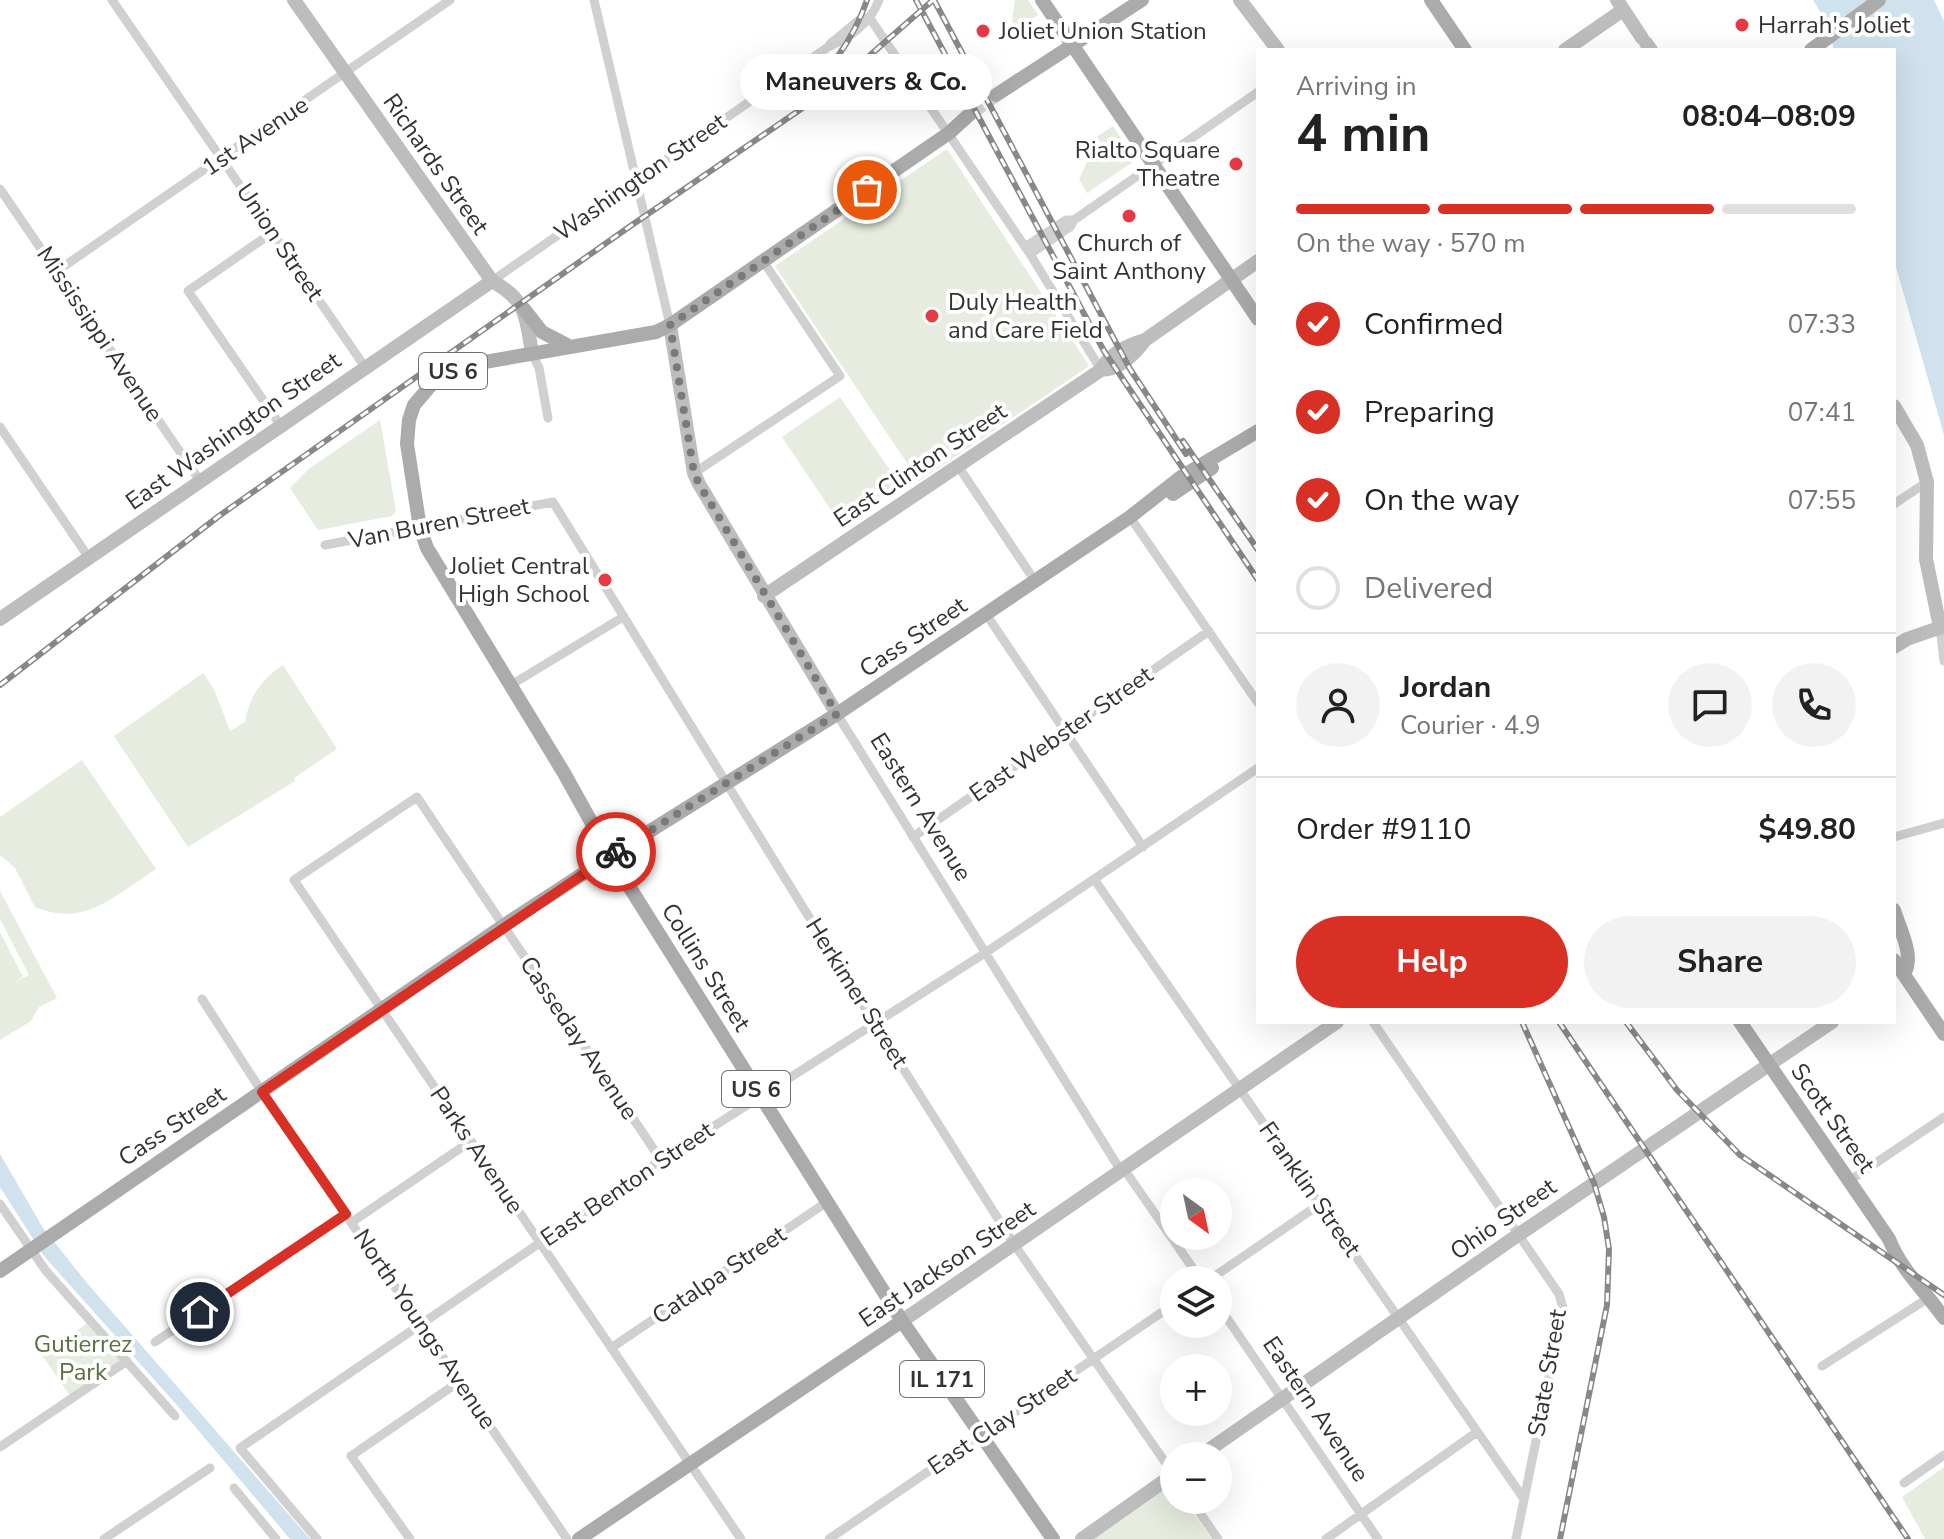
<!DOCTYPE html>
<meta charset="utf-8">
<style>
body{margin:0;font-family:"Nunito Sans",sans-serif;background:#f2f2f2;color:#222;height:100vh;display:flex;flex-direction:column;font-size:30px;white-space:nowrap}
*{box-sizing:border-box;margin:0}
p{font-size:26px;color:#767676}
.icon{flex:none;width:44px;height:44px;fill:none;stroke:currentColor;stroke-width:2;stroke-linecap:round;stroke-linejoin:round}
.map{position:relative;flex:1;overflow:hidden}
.details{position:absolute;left:1256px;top:48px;width:640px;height:976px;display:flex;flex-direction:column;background:#fff;border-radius:0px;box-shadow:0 8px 32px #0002}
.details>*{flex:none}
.needle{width:52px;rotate:147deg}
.controls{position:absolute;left:1160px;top:1178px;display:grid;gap:16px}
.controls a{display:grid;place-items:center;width:72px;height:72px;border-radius:50%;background:#fff;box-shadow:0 8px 32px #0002;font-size:40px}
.pin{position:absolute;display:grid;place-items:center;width:68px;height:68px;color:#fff;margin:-34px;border:4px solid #fff;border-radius:50%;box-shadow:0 2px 8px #0007}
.courier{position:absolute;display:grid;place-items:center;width:80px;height:80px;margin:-40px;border:6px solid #d93025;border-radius:50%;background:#fff;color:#222;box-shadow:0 2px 10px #0007}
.bubble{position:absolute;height:56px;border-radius:28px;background:#fff;box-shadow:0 8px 32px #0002;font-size:26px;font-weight:700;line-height:56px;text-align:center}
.overview em{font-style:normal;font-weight:700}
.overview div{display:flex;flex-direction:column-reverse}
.overview{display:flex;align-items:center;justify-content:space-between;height:136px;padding:0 40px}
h1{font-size:52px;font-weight:700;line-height:60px}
.bar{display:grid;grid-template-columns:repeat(4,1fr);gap:12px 8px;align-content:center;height:96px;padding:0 40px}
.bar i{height:10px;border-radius:6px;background:#e0e0e0}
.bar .selected{background:#d93025}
.bar p{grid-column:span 4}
.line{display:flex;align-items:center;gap:20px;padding:0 40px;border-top:2px solid #e0e0e0}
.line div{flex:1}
.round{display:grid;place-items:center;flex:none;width:84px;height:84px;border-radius:42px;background:#f2f2f2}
ol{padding:0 40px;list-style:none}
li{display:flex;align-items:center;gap:24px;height:88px}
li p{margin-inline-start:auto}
li .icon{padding:8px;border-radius:50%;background:#d93025;color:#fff;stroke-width:4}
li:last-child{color:#767676}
li i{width:44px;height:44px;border:4px solid #e0e0e0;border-radius:50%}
.primary-button{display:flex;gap:16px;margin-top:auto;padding:16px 40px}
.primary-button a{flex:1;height:92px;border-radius:48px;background:#d93025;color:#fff;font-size:32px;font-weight:700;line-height:92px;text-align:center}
.primary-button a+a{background:#f2f2f2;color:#222}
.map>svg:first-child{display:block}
.green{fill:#e6ecdf}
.water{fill:#cfe2ee}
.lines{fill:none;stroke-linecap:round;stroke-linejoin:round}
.primary-tunnel{stroke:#d6d6d6;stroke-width:14;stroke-dasharray:14 7;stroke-linecap:butt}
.street{stroke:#d0d0d0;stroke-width:9}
.secondary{stroke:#bdbdbd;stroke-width:14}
.primary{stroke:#ababab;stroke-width:14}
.rail-casing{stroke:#888;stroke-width:6}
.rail{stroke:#fff;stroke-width:3;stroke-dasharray:9;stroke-linecap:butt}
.done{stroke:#7a7a7a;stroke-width:8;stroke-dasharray:0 14.4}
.route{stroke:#d93025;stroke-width:10}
.poi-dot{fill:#e63946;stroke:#fff;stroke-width:3}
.labels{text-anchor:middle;stroke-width:8;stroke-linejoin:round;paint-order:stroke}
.shield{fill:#fff;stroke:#707070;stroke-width:2}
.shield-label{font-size:22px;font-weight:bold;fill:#333}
.poi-label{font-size:24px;fill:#333;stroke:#fff;text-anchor:start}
.street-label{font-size:24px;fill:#333;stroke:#fff}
.park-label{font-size:24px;fill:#56703f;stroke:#fff}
</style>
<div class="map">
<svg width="1944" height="1539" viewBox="0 0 1944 1539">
<rect width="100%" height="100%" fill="#fff"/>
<!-- green -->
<path class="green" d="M1015 0H1028L1038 15 1020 28 1016 27 1012 21Z
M1113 126 1136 160 1087 193 1079 179 1093 150 1083 146Z
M947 149 1089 366 919 481 775 266Z
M840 397 900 485 841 525 782 437Z
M380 420 396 511 392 516 318 530 290 488 310 468Z
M283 665 337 749 294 778 295 781 188 847 114 736 203 673 214 689 230 731 245 722C249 696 262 679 283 665Z
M82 760 156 869C115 895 86 928 35 907L15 868 0 855V817Z
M0 891 57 998 39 1007 31 1021 0 1040V932L23 977 10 985 29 975 0 919Z
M89 1322 125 1361 71 1397 42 1355Z
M1944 1467V1539H1925L1902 1497Z
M1170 1480 1174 1486V1500H1184L1212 1539H1087Z"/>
<!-- water -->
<path class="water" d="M1813 0H1934L1944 21V435L1894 260V50H1834L1827 23Z
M0 1154 43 1228 87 1283 310 1539H290L176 1404 44 1256 0 1187Z"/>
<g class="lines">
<!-- primary-tunnel -->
<path class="primary-tunnel" d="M971 113 996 95"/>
<!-- street -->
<path class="street" d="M112 0 365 367
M594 0 670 325
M869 17 1030 254 1101 370
M830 44 859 20 869 17
M0 189 200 481
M273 232 188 291 281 426
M1025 247 1066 220H1074
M1030 254 1070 227 1074 220 1258 92
M57 271 450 0
M492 281 828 47C850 37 870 24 879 0
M532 353 539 368 548 418
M0 427 89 558
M958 466 1035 581
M694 473 840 376 763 261
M1894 504 1927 482
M1130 517 1258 703
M325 545 553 502 875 1024 1014 1244 1174 1475
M986 614 1143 847
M1940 627 1944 661
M511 685 623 617
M837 714 1121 1171
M913 837 1209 631
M1894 837 1944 823
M1094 879 1524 1499
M202 999 262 1092 567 1539
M1373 1022 1559 1294 1563 1308 1516 1539
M661 1160 417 797 294 880 741 1539
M1124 1169 1201 1280
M1849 1181 1944 1117
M0 1204 46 1271 175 1416
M352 1222 471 1141
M1209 1280 1320 1204
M1218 1305 1378 1539
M155 1342 346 1214
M611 1348 827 1202
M1822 1366 1930 1297
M0 1447 127 1361
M1904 1483 1944 1455
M234 1488 276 1539
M1191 1500 1218 1539
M104 1539 210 1468
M317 1539 240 1448 661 1160 985 953 1258 768
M410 1539 351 1456 460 1381
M829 1539 1174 1304
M1326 1539 1477 1432"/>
<!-- secondary -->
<path class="secondary" d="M294 0 492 281C527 300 526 317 532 353
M1240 0 1278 50
M1617 0 1642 38
M1646 43 1651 50
M1565 50 1623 10
M670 325 694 473 699 484 837 714
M1101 370C1119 370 1135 354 1145 340
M1894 406 1917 445 1927 482 1926 559 1940 627
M764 596 1101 370C1109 354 1128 345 1145 340L1258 261
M0 619 492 281
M1894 647 1907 639 1944 626
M902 1321 1337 1022
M1200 1456 1518 1235 1832 1022
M1082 1539 1174 1474"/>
<!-- primary -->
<path class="primary" d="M1042 0 1258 319
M1431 0 1465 50
M1811 50 1879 0
M996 95 1142 0
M971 113 949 133 670 325 656 332 473 364 448 374 431 385 414 405 409 420 407 444 420 528 427 548 564 773 610 856 902 1321 1053 1539
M524 309 542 332 567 345
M1173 494 1212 468
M1894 910C1900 930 1915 956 1904 974
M1894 960 1944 1034
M1740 1022 1889 1239C1901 1270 1926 1292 1944 1318
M0 1271 503 926 610 856 837 714 1130 517 1181 477 1258 431
M579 1539 902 1321"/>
<!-- rail casing -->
<g class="rail-casing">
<path id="rail" d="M916 0 1104 351 1258 580
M934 0 1130 369 1186 454
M794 103C827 75 853 41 867 0
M1183 441 1258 550
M0 685 219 516 629 227 836 85 933 0
M1522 1022 1594 1183 1604 1217 1609 1249 1607 1305 1560 1539
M1559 1022 1908 1539
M1626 1022 1677 1090 1740 1155 1944 1295"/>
</g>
<!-- rail -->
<use href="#rail" class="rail"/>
</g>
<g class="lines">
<!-- done -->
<path class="done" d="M616 852 837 714 699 484 694 473 670 325 867 190"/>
<!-- route -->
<path class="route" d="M200 1312 346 1214 262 1092 616 852"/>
</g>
<!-- markers -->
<g class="poi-dot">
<circle cx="1742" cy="25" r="8"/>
<circle cx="983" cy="31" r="8"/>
<circle cx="1236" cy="164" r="8"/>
<circle cx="1129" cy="216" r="8"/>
<circle cx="932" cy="316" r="8"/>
<circle cx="605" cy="580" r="8"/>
</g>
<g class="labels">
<!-- shield labels -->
<g class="shield">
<rect x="419" y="353" width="68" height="36" rx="6"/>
<rect x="722" y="1071" width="68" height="36" rx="6"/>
<rect x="900" y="1361" width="84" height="36" rx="6"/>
</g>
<g class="shield-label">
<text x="453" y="379">US 6</text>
<text x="756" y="1097">US 6</text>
<text x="942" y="1387">IL 171</text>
</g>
<!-- poi labels -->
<g class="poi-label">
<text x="1758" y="33">Harrah's Joliet</text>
<text x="999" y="39">Joliet Union Station</text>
<text x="1220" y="158" text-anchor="end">Rialto Square<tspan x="1220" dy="28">Theatre</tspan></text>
<text x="1129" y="251" text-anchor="middle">Church of<tspan x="1129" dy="28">Saint Anthony</tspan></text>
<text x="948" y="310">Duly Health<tspan x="948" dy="28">and Care Field</tspan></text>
<text x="589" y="574" text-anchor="end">Joliet Central<tspan x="589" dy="28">High School</tspan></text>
</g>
<!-- street labels -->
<g class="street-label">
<text transform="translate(255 136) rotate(-34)" y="8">1st Avenue</text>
<text transform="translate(436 164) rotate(55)" y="8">Richards Street</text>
<text transform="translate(640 177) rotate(-35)" y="8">Washington Street</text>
<text transform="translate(280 242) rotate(56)" y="8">Union Street</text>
<text transform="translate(100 334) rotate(56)" y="8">Mississippi Avenue</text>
<text transform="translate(233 431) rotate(-35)" y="8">East Washington Street</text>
<text transform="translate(920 465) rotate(-34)" y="8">East Clinton Street</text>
<text transform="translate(439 523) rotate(-11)" y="8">Van Buren Street</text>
<text transform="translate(913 637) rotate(-34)" y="8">Cass Street</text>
<text transform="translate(1061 734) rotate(-35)" y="8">East Webster Street</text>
<text transform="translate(921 807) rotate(58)" y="8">Eastern Avenue</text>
<text transform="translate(706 967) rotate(58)" y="8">Collins Street</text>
<text transform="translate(857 993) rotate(58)" y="8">Herkimer Street</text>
<text transform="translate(579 1038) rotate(56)" y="8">Casseday Avenue</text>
<text transform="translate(1833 1118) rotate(55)" y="8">Scott Street</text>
<text transform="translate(172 1126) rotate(-34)" y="8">Cass Street</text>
<text transform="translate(477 1150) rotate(56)" y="8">Parks Avenue</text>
<text transform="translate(627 1184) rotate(-34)" y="8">East Benton Street</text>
<text transform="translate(1310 1189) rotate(55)" y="8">Franklin Street</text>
<text transform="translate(1503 1219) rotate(-35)" y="8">Ohio Street</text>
<text transform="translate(947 1264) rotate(-34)" y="8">East Jackson Street</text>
<text transform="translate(719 1275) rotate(-34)" y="8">Catalpa Street</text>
<text transform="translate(425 1329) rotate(56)" y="8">North Youngs Avenue</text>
<text transform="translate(1547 1373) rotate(-80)" y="8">State Street</text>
<text transform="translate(1316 1409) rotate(56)" y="8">Eastern Avenue</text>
<text transform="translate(1002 1421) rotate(-34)" y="8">East Clay Street</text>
</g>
<!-- park labels -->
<g class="park-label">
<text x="83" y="1352">Gutierrez<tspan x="83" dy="28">Park</tspan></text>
</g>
</g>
</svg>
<div class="controls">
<a><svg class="needle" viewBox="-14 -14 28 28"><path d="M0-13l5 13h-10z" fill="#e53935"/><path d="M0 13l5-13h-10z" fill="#767676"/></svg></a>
<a><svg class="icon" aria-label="layers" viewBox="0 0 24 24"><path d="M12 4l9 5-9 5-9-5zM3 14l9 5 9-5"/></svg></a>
<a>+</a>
<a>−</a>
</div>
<div class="pin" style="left:867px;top:190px;background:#ea580c"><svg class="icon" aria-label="bag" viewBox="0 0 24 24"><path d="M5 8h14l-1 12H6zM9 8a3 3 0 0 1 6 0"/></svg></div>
<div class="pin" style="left:200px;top:1312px;background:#1f2937"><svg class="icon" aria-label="home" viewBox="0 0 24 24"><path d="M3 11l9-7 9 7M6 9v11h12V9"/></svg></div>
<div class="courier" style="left:616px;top:852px"><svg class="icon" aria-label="bike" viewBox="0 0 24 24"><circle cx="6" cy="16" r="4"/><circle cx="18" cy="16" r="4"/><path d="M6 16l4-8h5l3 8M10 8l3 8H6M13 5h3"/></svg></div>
<div class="bubble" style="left:740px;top:54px;width:252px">Maneuvers &amp; Co.</div>
<section class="details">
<div class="overview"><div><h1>4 min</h1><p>Arriving in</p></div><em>08:04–08:09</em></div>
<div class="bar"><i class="selected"></i><i class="selected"></i><i class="selected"></i><i></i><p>On the way · 570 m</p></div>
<ol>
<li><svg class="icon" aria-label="check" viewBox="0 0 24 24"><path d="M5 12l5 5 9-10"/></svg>Confirmed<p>07:33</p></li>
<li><svg class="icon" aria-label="check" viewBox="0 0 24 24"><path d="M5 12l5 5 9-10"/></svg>Preparing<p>07:41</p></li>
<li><svg class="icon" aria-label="check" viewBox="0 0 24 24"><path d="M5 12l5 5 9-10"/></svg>On the way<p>07:55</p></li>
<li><i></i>Delivered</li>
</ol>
<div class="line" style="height:144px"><a class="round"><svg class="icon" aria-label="person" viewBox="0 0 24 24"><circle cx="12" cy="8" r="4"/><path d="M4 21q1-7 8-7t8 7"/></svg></a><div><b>Jordan</b><p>Courier · 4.9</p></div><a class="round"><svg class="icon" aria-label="chat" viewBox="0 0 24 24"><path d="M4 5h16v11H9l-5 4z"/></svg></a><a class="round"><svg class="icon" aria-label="phone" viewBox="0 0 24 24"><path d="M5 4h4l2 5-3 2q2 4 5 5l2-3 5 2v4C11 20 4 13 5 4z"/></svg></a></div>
<div class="line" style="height:104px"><div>Order #9110</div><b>$49.80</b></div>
<div class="primary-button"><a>Help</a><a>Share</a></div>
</section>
</div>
